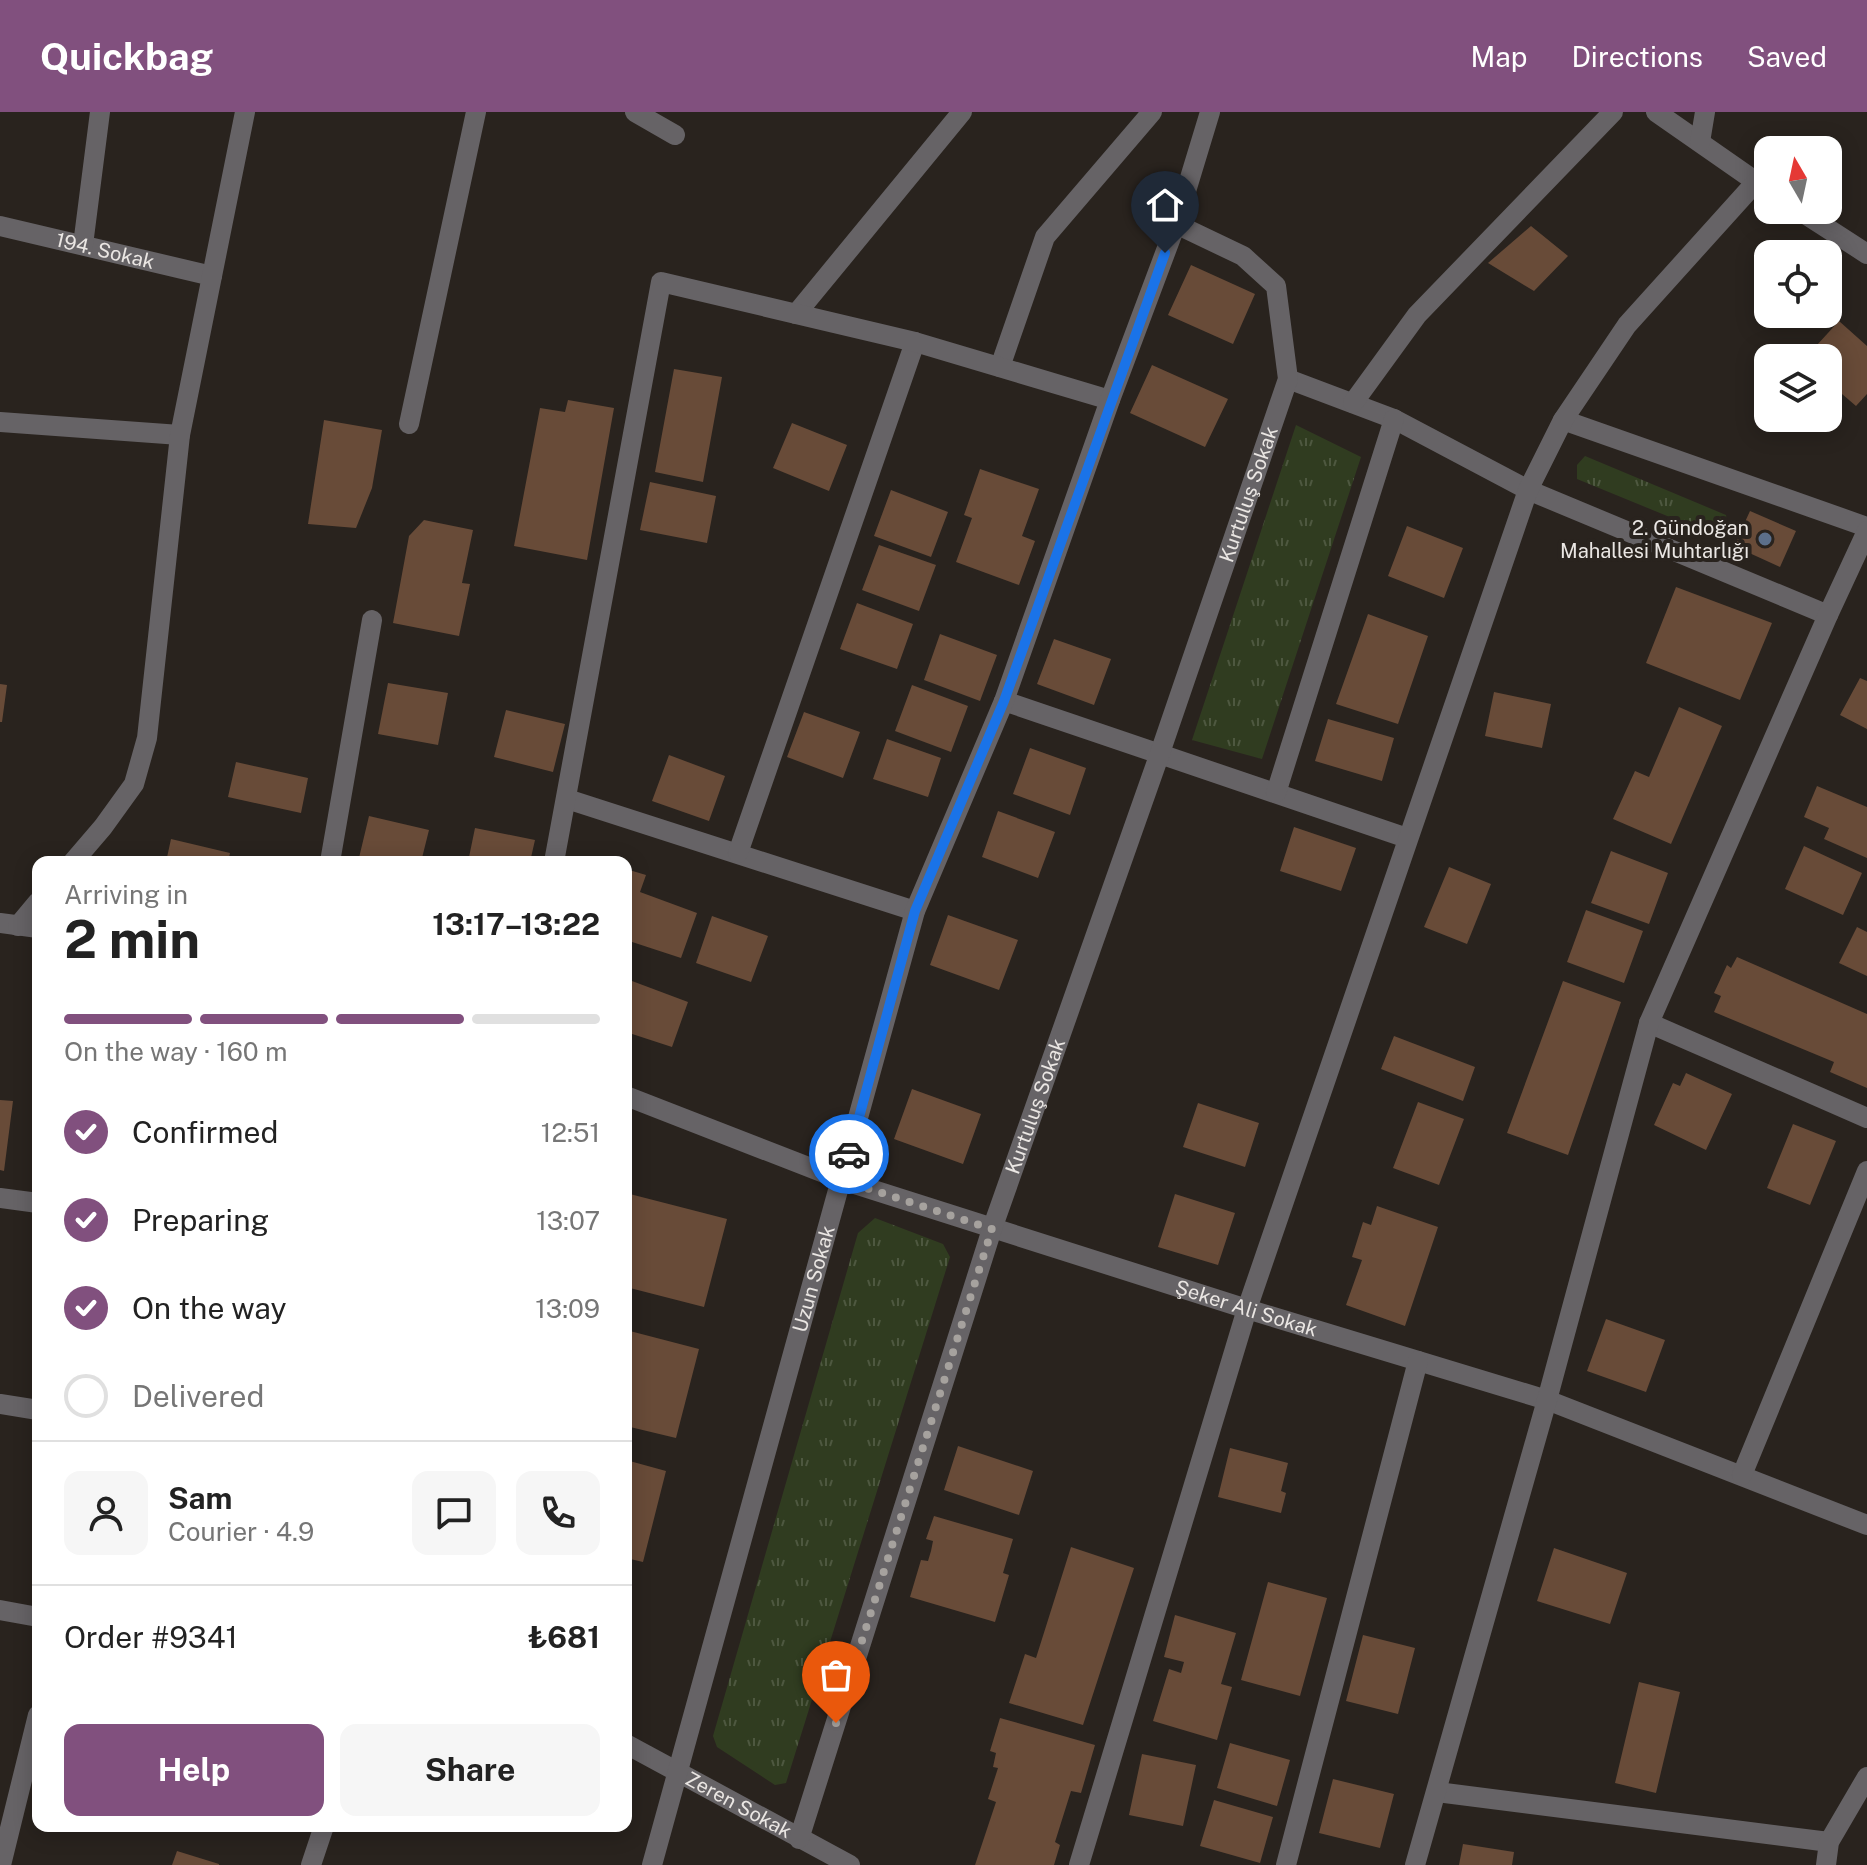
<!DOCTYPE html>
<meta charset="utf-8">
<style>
body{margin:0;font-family:"Public Sans",sans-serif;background:#f6f6f6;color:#222;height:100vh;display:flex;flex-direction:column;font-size:30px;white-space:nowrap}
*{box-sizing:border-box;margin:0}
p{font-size:26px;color:#767676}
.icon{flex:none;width:44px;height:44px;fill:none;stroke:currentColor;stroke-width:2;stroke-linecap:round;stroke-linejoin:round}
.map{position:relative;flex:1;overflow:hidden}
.details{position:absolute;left:32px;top:744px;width:600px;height:976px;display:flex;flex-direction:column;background:#fff;border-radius:16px;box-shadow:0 4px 20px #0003}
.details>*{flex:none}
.needle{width:52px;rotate:351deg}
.controls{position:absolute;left:1754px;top:24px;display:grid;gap:16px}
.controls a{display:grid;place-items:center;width:88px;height:88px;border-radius:16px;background:#fff;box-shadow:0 4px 20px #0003;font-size:40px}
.pin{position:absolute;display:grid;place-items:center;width:68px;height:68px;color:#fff;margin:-82px -34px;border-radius:50% 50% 50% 0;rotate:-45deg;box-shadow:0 0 8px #0007}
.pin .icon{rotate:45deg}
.courier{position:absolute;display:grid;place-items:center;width:80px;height:80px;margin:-40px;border:6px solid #1a73e8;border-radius:50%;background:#fff;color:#222;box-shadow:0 2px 10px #0007}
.headline em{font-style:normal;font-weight:700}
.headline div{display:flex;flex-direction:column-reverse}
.headline{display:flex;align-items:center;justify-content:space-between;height:136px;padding:0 32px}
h1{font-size:52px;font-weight:700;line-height:60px}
.bar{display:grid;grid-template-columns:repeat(4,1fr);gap:12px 8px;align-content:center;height:96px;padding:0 32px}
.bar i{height:10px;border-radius:6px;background:#e0e0e0}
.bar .active{background:#81507e}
.bar p{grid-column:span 4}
.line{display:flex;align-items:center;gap:20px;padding:0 32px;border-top:2px solid #e0e0e0}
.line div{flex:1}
.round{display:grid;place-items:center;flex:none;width:84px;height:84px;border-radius:16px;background:#f6f6f6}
ol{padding:0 32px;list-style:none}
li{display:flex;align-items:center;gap:24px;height:88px}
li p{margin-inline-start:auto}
li .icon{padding:8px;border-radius:50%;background:#81507e;color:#fff;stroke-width:4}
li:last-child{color:#767676}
li i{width:44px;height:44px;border:4px solid #e0e0e0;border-radius:50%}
.button{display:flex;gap:16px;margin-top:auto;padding:16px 32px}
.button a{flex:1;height:92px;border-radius:16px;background:#81507e;color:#fff;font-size:32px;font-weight:700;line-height:92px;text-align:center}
.button a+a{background:#f6f6f6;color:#222}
header{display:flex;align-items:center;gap:48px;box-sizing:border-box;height:112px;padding:0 40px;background:#81507e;color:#fff}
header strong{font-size:38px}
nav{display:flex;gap:44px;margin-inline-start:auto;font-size:28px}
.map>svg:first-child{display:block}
.park{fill:url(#park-tufts)}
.building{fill:#684b38}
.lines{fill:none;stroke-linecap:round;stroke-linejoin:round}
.minor{stroke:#666366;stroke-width:20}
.done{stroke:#a6a29e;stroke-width:8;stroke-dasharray:0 14.4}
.route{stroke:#1a73e8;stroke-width:10}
.service-dot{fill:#5c6f8a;stroke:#29231e;stroke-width:3}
.labels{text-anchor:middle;stroke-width:8;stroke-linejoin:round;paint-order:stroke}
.street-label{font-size:20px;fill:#eae6e3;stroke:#29231e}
.poi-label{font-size:20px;fill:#eae6e3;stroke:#29231e;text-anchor:end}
</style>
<header>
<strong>Quickbag</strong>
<nav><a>Map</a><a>Directions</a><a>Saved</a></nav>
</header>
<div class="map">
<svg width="1867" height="1753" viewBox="0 0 1867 1753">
<defs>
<pattern id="park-tufts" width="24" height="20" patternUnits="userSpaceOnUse" patternTransform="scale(2)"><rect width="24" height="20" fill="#303c20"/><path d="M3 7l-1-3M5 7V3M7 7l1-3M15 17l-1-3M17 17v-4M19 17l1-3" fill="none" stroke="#4e5840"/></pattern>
</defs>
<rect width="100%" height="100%" fill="#29231e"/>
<!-- park -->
<path class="park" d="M1296 313 1361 345 1262 647 1192 628Z
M1585 344 1726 403 1728 417 1716 424 1577 367V353Z
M875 1106 943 1132 950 1145 786 1671 775 1673 717 1635 713 1624 858 1121Z"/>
<!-- building -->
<path class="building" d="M1531 114 1568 144 1534 179 1488 151Z
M1191 153 1255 182 1233 232 1168 203Z
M1839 209 1867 234V282L1856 294 1828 270V246H1805Z
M1152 253 1228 287 1205 335 1130 301Z
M674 257 722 265 703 370 655 360Z
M568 288 614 296 587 448 514 434 540 296 565 300Z
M324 308 382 318 372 376 356 416 308 412Z
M792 311 847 333 829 379 773 356Z
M980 357 1039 377 1022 424 1035 429 1019 473 956 450 972 406 964 403Z
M650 370 716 384 707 431 640 418Z
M891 378 948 400 931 445 874 424Z
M1750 399 1796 419 1780 455 1734 434Z
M424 408 473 418 462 471 470 472 459 524 393 511 409 424Z
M1407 414 1463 436 1444 486 1388 464Z
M879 433 936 453 919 499 862 478Z
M1676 475 1772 511 1740 588 1646 551Z
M857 491 913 512 897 557 840 537Z
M1368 502 1428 524 1398 612 1336 592Z
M940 522 997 543 980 589 924 568Z
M1054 527 1111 547 1094 593 1037 572Z
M1860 566 1867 569V617L1840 603Z
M388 571 448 581 438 633 378 622Z
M0 572 7 573 2 610H0Z
M912 573 968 594 951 640 895 619Z
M1494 580 1551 592 1542 636 1485 624Z
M1679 595 1722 614 1671 732 1613 707 1635 659 1649 665Z
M506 598 565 612 553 660 494 645Z
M804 600 860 620 843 666 787 645Z
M1328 607 1394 626 1382 669 1315 649Z
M887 627 941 646 928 685 873 667Z
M1030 636 1086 656 1070 703 1013 682Z
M669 643 725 664 709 709 652 689Z
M236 650 308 666 301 701 228 685Z
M1817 674 1867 695V746L1824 727 1829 716 1804 705Z
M998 699 1055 720 1038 766 982 745Z
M369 704 429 718 421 750H358Z
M1294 715 1356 736 1341 779 1280 759Z
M475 716 535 728 530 750H468Z
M171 727 230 741 228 750H166Z
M1804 734 1862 761 1843 803 1785 777Z
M1611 739 1668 761 1649 812 1591 791Z
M1449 755 1491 772 1467 832 1424 815Z
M626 757 646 763 640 780 697 801 681 846 626 828Z
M1586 798 1643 819 1624 871 1567 850Z
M948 803 1018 828 999 878 930 853Z
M712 804 768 824 751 870 696 851Z
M1857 815 1867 820V864L1839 851Z
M1737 845 1867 902V976L1830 960 1834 950 1714 900 1721 884 1714 881 1727 853 1731 856Z
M632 869 688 890 672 935 626 920V886Z
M1563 869 1621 890 1568 1043 1507 1021Z
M1394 924 1475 955 1463 989 1381 957Z
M1686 961 1732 982 1706 1038 1654 1013 1673 971 1680 974Z
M912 977 981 1002 963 1052 894 1027Z
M0 988 13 989 4 1059 0 1058Z
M1418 990 1464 1007 1439 1073 1393 1056Z
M1198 991 1259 1011 1245 1055 1183 1035Z
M1793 1012 1836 1029 1810 1093 1767 1076Z
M626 1081 727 1107 704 1195 626 1175Z
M1175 1082 1235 1101 1218 1153 1158 1135Z
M1377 1094 1438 1115 1405 1214 1346 1193 1362 1148 1352 1145 1363 1110 1371 1113Z
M1606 1207 1665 1228 1646 1280 1587 1259Z
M626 1218 699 1237 676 1326 626 1314Z
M958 1334 1033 1359 1019 1403 944 1378Z
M1230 1336 1288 1351 1281 1379 1286 1381 1281 1401 1218 1385Z
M626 1348 666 1359 643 1450 626 1446Z
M934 1404 1013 1427 1003 1461 1009 1463 995 1510 910 1485 921 1448 928 1449 931 1439 933 1429 926 1427Z
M1071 1435 1134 1456 1083 1613 1009 1591 1025 1542 1036 1546Z
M1554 1436 1627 1461 1610 1512 1537 1489Z
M1268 1470 1327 1486 1300 1584 1241 1568Z
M1175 1503 1236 1521 1221 1572 1232 1575 1217 1628 1153 1609 1169 1557 1181 1561 1184 1550 1164 1545Z
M1363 1523 1415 1536 1398 1602 1346 1589Z
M1639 1570 1680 1580 1656 1681 1615 1671Z
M1000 1606 1095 1633 1081 1681 1071 1679 1055 1730 1060 1733 1054 1753H975L996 1690 988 1687 998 1656 993 1655 996 1641 990 1639Z
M1230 1631 1290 1648 1277 1694 1217 1676Z
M1142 1642 1196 1653 1183 1714 1129 1703Z
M1333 1667 1394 1682 1380 1736 1319 1721Z
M1214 1688 1273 1705 1260 1751 1200 1734Z
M1463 1732 1514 1740 1512 1753H1459Z
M177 1739 219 1752V1753H172Z"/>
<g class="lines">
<!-- minor -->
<g class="minor">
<path d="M635 0 675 23"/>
<path d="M1656 0 1768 78"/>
<path d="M1700 30 1705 0"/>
<path d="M1799 98 1867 142"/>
<path id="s1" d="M0 114 212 164"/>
<path d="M83 133 100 0"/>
<path d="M796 202 962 0"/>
<path d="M1000 255 1045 125 1152 0"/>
<path d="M1288 267 1394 307 1528 378 1828 503"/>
<path d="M1353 291 1417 203 1613 0"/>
<path d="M1563 308 1867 415"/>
<path d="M0 310 180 323"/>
<path d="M409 312 476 0"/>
<path d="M1004 589 1407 726"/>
<path d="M1276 681 1394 307"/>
<path d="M567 687 915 799"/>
<path d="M738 741 915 230"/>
<path d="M73 750 103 715 134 672 147 626 180 323 245 0"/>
<path d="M330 750 372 508"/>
<path d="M554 750 661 170 915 230 1110 288"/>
<path d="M0 811 38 816"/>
<path d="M18 814 38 790"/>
<path d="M1649 911 1867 1006"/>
<path id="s2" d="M626 984 842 1068 1247 1197 1547 1288 1867 1413"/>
<path d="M0 1086 38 1091"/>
<path d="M0 1292 38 1298"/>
<path d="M1742 1363 1867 1059"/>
<path d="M0 1498 38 1505"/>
<path id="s3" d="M626 1632 850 1753"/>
<path d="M1437 1680 1829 1730"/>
<path id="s4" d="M799 1727 992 1117 1160 641 1288 267 1276 174 1243 144 1176 112"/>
<path d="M1 1753 38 1603"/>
<path d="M311 1753 324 1714"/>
<path id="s5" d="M652 1753 915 799 1004 589 1110 288 1176 112 1210 0"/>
<path d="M1079 1753 1247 1197 1528 378 1563 308 1627 213 1756 70"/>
<path d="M1286 1753 1418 1249"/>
<path d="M1415 1753 1547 1288 1649 911 1828 503 1867 419"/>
<path d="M1826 1753 1829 1730 1867 1665"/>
</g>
</g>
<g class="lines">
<!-- done -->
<path class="done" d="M836 1611 992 1117 842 1068 849 1042"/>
<!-- route -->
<path class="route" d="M849 1042 915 799 1004 589 1165 141"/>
</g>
<!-- markers -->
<circle class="service-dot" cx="1765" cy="427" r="8"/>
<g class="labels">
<!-- street labels -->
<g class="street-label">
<text dy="7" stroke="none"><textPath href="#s1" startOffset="108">194. Sokak</textPath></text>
<text dy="7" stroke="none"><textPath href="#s4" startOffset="1418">Kurtuluş Sokak</textPath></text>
<text dy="7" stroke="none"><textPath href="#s4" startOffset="770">Kurtuluş Sokak</textPath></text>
<text dy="7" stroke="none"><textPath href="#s5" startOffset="608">Uzun Sokak</textPath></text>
<text dy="7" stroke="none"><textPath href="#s2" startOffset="656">Şeker Ali Sokak</textPath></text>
<text dy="7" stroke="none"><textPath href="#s3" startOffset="128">Zeren Sokak</textPath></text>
</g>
<!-- poi labels -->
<g class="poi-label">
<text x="1749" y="423">2. Gündoğan<tspan x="1749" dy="23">Mahallesi Muhtarlığı</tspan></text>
</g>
</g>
</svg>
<div class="controls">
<a><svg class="needle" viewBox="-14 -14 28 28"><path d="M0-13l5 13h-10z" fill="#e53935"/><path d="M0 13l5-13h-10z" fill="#767676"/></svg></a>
<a><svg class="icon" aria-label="locate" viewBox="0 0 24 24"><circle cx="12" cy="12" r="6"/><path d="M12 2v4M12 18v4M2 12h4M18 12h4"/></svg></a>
<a><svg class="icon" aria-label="layers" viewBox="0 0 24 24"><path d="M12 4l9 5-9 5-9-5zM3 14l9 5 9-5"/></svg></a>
</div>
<div class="pin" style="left:836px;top:1611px;background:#ea580c"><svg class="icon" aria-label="bag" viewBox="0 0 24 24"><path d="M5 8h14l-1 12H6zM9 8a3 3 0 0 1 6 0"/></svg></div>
<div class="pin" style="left:1165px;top:141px;background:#1f2937"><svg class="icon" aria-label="home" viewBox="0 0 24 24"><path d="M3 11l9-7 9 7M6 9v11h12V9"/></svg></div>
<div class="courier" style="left:849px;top:1042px"><svg class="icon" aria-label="car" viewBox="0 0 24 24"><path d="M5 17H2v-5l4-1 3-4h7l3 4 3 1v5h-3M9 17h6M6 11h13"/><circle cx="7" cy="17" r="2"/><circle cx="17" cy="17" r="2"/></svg></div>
<section class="details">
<div class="headline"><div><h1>2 min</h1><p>Arriving in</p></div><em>13:17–13:22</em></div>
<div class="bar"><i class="active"></i><i class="active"></i><i class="active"></i><i></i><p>On the way · 160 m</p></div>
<ol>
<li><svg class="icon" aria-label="check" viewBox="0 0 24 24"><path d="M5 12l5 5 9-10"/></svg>Confirmed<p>12:51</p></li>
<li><svg class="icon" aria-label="check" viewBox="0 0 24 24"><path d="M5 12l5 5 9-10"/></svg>Preparing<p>13:07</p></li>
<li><svg class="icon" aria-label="check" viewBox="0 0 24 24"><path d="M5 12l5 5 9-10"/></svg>On the way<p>13:09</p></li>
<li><i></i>Delivered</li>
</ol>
<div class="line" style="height:144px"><a class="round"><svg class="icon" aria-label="person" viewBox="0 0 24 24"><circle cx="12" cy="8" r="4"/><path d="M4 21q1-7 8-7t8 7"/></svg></a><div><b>Sam</b><p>Courier · 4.9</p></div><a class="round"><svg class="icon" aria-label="chat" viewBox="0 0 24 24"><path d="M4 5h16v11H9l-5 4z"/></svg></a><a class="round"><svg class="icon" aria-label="phone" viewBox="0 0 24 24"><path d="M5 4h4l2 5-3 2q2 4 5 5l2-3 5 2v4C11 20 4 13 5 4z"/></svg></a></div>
<div class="line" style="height:104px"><div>Order #9341</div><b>₺681</b></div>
<div class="button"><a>Help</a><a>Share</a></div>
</section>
</div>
